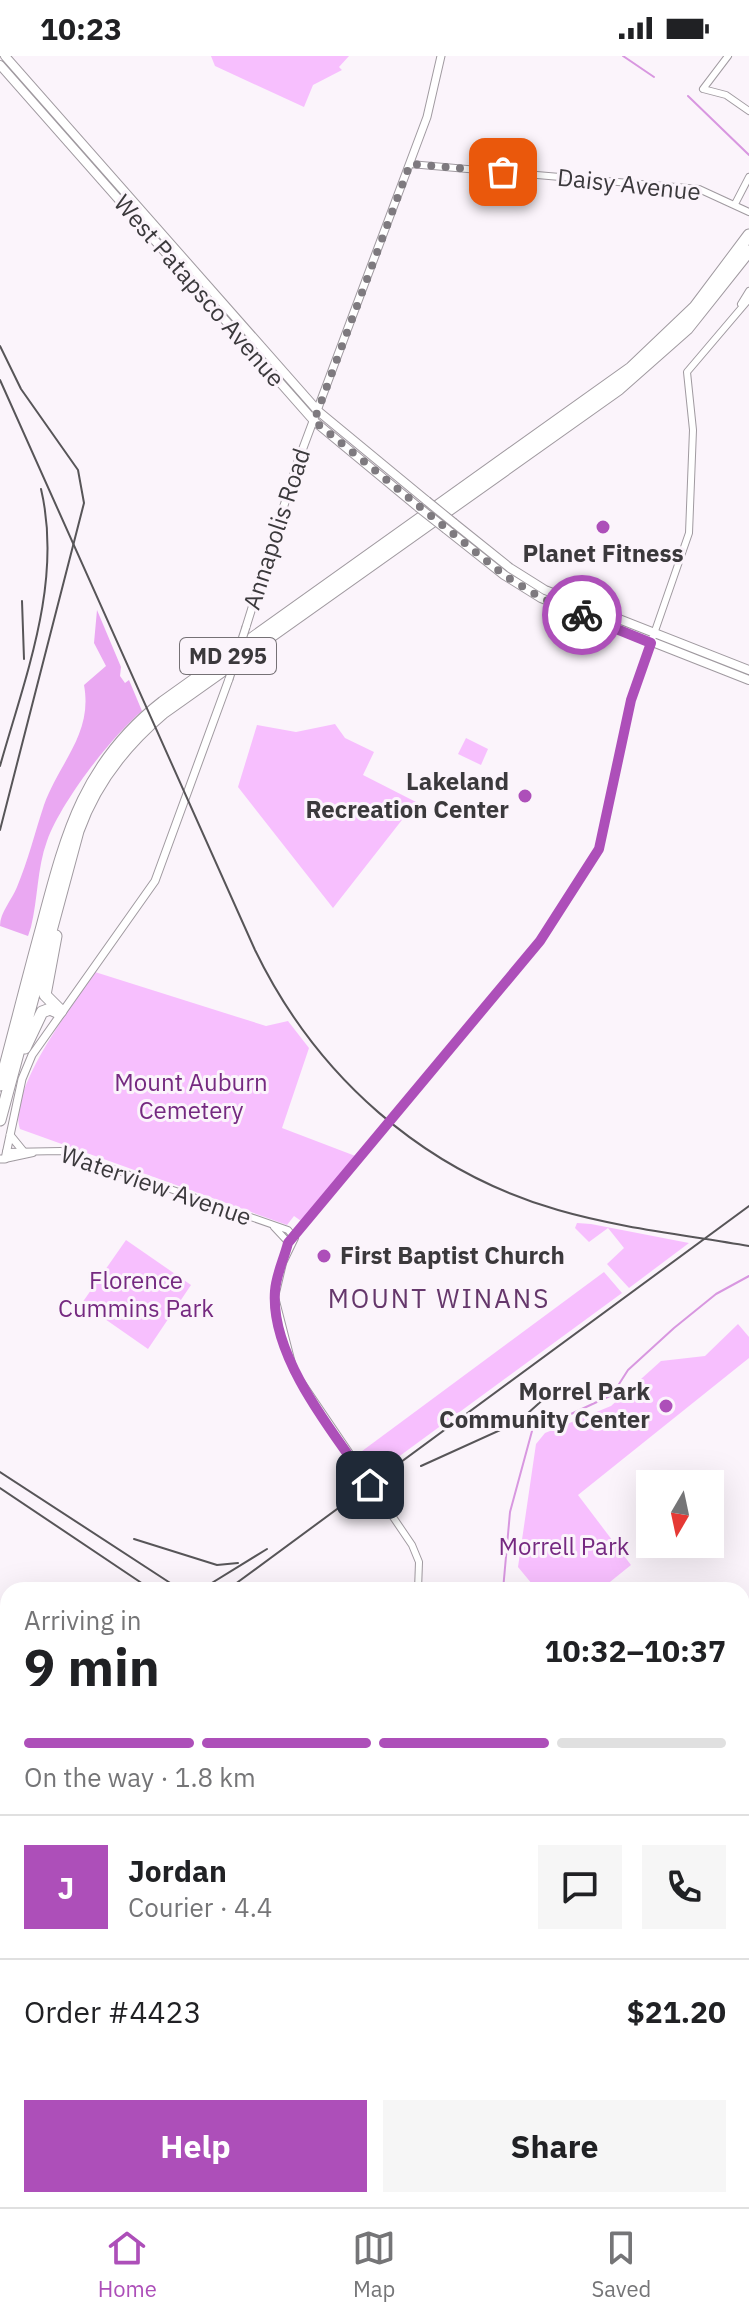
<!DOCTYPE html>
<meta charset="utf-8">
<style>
body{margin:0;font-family:"IBM Plex Sans",sans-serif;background:#f6f6f6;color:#202124;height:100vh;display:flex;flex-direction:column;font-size:30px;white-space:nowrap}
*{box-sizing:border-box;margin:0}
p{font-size:26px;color:#757577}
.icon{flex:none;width:44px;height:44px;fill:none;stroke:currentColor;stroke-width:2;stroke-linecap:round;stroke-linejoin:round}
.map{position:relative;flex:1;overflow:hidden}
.drawer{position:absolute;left:0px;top:1526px;width:750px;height:626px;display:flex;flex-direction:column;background:#fff;border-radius:24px 24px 0 0;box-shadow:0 8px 32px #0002}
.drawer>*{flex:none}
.needle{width:52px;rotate:189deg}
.fabs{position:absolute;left:636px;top:1414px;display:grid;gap:16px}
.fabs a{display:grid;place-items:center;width:88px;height:88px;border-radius:0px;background:#fff;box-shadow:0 8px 32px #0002;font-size:40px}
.pin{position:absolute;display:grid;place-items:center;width:68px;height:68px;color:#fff;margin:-34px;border-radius:16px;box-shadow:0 4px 12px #0006}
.courier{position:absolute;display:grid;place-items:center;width:80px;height:80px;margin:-40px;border:6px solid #ad4fb9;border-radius:50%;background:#fff;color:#222;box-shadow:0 2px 10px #0007}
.summary em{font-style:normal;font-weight:700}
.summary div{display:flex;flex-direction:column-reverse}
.summary{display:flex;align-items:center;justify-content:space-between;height:136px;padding:0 24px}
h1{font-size:52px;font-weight:700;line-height:60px}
.bar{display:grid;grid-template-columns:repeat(4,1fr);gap:12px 8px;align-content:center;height:96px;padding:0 24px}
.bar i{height:10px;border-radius:6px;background:#e0e0e0}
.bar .on{background:#ad4fb9}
.bar p{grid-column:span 4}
.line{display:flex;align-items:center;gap:20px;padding:0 24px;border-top:2px solid #e0e0e0}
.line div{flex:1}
.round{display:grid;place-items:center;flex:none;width:84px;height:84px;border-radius:0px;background:#f6f6f6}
.button{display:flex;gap:16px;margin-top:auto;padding:16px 24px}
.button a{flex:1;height:92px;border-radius:0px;background:#ad4fb9;color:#fff;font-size:32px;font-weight:700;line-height:92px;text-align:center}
.button a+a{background:#f6f6f6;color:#202124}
.status{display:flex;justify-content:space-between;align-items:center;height:56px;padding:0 40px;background:#fff;direction:ltr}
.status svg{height:22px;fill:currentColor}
.tabs{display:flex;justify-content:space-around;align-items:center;height:112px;border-top:2px solid #e0e0e0;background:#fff;font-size:22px;color:#757577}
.tabs a{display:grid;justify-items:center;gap:4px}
.tabs .on{color:#ad4fb9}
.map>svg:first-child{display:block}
.green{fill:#f7bffe}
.forest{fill:#eaa8f2}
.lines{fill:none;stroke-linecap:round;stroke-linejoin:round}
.stream{stroke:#d897e0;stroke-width:2}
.tertiary-casing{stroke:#a09aa0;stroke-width:8}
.secondary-casing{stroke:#a09aa0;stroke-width:9}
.primary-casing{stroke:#a09aa0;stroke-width:10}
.motorway-casing{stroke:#a09aa0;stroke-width:13}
.tertiary{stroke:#fff;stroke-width:6}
.secondary{stroke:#fff;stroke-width:7}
.primary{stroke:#fff;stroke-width:8}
.motorway{stroke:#fff;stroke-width:11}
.tram{stroke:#575558;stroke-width:2}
.rail{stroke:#575558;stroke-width:2}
.secondary-bridge-casing{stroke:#a09aa0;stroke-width:9;stroke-linecap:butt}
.primary-bridge-casing{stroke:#a09aa0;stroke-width:10;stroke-linecap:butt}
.secondary-bridge{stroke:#fff;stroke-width:7}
.primary-bridge{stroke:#fff;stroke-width:8}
.done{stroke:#7e7a7f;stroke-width:8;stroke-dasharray:0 14.4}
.route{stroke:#ad4fb9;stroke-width:10}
.poi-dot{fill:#ad4fb9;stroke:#fbf4fb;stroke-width:3}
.labels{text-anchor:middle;stroke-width:6;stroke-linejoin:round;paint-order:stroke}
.shield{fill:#fbf4fb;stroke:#757175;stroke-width:2}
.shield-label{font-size:22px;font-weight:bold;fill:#3b393c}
.street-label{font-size:24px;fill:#3b393c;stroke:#fbf4fb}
.poi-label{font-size:24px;font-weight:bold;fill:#3b393c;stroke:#fbf4fb;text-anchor:end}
.park-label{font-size:24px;fill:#752980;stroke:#fbf4fb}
.neighbourhood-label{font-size:26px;letter-spacing:2px;fill:#65376b;stroke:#fbf4fb}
</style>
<div class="status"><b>10:23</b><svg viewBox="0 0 49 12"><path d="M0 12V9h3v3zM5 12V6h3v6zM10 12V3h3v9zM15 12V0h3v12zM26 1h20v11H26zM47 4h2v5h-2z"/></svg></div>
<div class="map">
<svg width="749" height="2151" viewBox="0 0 749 2151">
<rect width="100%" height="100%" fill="#fbf4fb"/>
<!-- green -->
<path class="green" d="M211 0H349L339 11 342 14 313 29 304 51 215 10Z
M335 668 345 682 374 696 363 719 416 746 333 852 238 731 257 669 296 676Z
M466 682 488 693 481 709 458 698Z
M95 916 266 970 288 965 309 992 282 1072 358 1101 304 1167 294 1160 287 1169 20 1073C7 1034 73 949 95 916Z
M577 1167 591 1168 689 1187 629 1232 607 1208 624 1192 608 1172 589 1186 575 1172Z
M126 1184 191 1229 148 1293 82 1247Z
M604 1216 622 1237 371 1421 354 1401Z
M738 1268 749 1281V1302L578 1439 631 1509 600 1534H537L518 1511 536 1388 545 1377 611 1350 661 1305 705 1300Z
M749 1967V2151H579L574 2144H742V1975Z
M116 2144H188L194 2151H107Z"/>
<!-- forest -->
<path class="forest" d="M97 554 121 611 120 620 125 627 129 624 142 655C110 682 61 746 47 785 37 812 38 843 31 871L28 880 0 870C0 856 12 844 17 831 28 805 35 776 44 749 60 705 93 678 84 629L106 610 94 587Z"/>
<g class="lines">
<!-- stream -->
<path class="stream" d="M623 0 654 21
M688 40 749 99
M558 1364 612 1339 628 1314 674 1272 716 1238 749 1220
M503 1534 510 1456 532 1375"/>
<!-- tertiary casing -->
<g class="tertiary-casing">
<path id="tertiary" d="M728 0 703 33 726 39 749 55
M410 108 699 133 749 156
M735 148 749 121
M741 248 749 235
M6 1096 61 1095 288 1174 294 1181
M5 1103 33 1097
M274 1171 288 1186 275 1241 294 1315 412 1489 419 1506 418 1534
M288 1187 540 885 599 793 631 644 689 477 693 374 687 316 749 243
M281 1211 295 1182"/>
</g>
<!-- secondary casing -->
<g class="secondary-casing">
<path id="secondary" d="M246 571 297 408 427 61 441 0
M10 1079 23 1095
M0 1103H5L22 1023 32 999 155 825 229 623
M742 1650 749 1645
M101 2151 110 2144"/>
</g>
<!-- primary casing -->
<g class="primary-casing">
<path id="primary" d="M5 0 318 355 427 445
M0 9 314 365 418 451
M454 467 510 512 545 534 749 614
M446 473 504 519 541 542 749 624
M0 1878 8 1888
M194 2144 199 2151"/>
</g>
<!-- motorway casing -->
<g class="motorway-casing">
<path id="motorway" d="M56 880 45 939 61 955
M25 992 42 956 50 953 59 957
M0 1029C14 977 27 925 41 874 66 780 83 708 163 646L631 312 695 251 749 179
M0 1064 78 775C95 727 125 689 163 657L619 333 687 273 749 195
M0 1716 8 1720
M0 1736 8 1739
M742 1908 749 1910
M742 1925 749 1927
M742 1943 749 1944"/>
</g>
<!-- tertiary -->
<use href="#tertiary" class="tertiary"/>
<!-- secondary -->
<use href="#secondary" class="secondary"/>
<!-- primary -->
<use href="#primary" class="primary"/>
<!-- motorway -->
<use href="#motorway" class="motorway"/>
<!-- tram -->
<path class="tram" d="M0 290 21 333 78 414 84 447 0 774"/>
<!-- rail -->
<path class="rail" d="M0 324 255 894C316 1020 423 1115 558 1154 620 1172 686 1179 749 1190
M22 545 24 603
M0 710C25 621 63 526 41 433
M421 1410 518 1366 556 1332
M0 1416 181 1534
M0 1432 152 1534
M134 1483 217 1509 238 1507
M202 1533 267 1493
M227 1534 749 1150
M0 1704 8 1699
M0 1753 8 1756
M742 1917 749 1926
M315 2144 321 2151"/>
<!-- secondary-bridge casing -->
<g class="secondary-bridge-casing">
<path id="secondary-bridge" d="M229 623 246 571"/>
</g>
<!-- primary-bridge casing -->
<g class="primary-bridge-casing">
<path id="primary-bridge" d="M427 445 454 467
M418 451 446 473"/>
</g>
<!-- secondary-bridge -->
<use href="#secondary-bridge" class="secondary-bridge"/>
<!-- primary-bridge -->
<use href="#primary-bridge" class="primary-bridge"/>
</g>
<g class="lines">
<!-- done -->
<path class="done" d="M503 116 410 108 314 365 504 519 541 542 582 559"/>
<!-- route -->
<path class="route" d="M370 1429C334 1378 270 1301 275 1235 276 1219 284 1203 288 1187L540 885 599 793 631 644 651 587 582 559"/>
</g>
<!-- markers -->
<g class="poi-dot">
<circle cx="603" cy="471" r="8"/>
<circle cx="525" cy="740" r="8"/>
<circle cx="324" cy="1200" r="8"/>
<circle cx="666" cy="1350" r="8"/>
</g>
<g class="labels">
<!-- shield labels -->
<rect class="shield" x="180" y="582" width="96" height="36" rx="6"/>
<g class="shield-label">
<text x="228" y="608">MD 295</text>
</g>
<!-- street labels -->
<g class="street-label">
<text transform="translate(629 129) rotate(6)" y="8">Daisy Avenue</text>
<text transform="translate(199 235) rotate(49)" y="8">West Patapsco Avenue</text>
<text transform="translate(277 473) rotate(-72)" y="8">Annapolis Road</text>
<text transform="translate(156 1130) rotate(19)" y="8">Waterview Avenue</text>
</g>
<!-- poi labels -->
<g class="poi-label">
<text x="603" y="506" text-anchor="middle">Planet Fitness</text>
<text x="509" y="734">Lakeland<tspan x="509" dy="28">Recreation Center</tspan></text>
<text x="340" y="1208" text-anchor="start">First Baptist Church</text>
<text x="650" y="1344">Morrel Park<tspan x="650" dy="28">Community Center</tspan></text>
</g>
<!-- park labels -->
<g class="park-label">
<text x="191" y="1035">Mount Auburn<tspan x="191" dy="28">Cemetery</tspan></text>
<text x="136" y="1233">Florence<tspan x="136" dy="28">Cummins Park</tspan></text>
<text x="564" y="1499">Morrell Park</text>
</g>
<!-- neighbourhood labels -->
<g class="neighbourhood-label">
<text x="439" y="1252">MOUNT WINANS</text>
</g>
</g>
</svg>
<div class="fabs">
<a><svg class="needle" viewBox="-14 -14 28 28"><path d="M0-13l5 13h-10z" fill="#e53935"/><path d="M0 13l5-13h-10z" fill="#757577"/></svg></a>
</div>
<div class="pin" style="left:503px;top:116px;background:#ea580c"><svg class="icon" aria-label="bag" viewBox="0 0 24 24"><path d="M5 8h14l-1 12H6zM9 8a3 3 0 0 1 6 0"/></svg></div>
<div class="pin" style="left:370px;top:1429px;background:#1f2937"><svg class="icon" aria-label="home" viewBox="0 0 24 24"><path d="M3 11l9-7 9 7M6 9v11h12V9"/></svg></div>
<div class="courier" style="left:582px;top:559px"><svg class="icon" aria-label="bike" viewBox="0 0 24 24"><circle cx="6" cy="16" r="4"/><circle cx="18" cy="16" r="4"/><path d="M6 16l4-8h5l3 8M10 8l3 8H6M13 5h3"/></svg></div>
<section class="drawer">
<div class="summary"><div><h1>9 min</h1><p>Arriving in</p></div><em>10:32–10:37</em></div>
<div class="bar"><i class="on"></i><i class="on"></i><i class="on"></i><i></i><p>On the way · 1.8 km</p></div>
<div class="line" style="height:144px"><b class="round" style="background:#ad4fb9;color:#fff">J</b><div><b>Jordan</b><p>Courier · 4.4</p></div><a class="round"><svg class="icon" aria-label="chat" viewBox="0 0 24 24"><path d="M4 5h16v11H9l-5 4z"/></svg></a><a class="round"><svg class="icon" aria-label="phone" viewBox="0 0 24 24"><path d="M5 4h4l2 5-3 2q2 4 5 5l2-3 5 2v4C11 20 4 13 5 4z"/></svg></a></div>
<div class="line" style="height:104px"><div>Order #4423</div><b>$21.20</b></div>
<div class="button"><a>Help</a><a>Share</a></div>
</section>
</div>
<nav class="tabs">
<a class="on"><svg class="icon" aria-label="home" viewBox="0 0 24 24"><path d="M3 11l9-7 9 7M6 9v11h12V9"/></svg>Home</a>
<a><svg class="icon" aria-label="map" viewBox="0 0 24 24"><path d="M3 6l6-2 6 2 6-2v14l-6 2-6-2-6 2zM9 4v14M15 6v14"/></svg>Map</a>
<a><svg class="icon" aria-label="saved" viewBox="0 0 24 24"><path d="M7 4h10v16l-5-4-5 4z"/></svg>Saved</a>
</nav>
